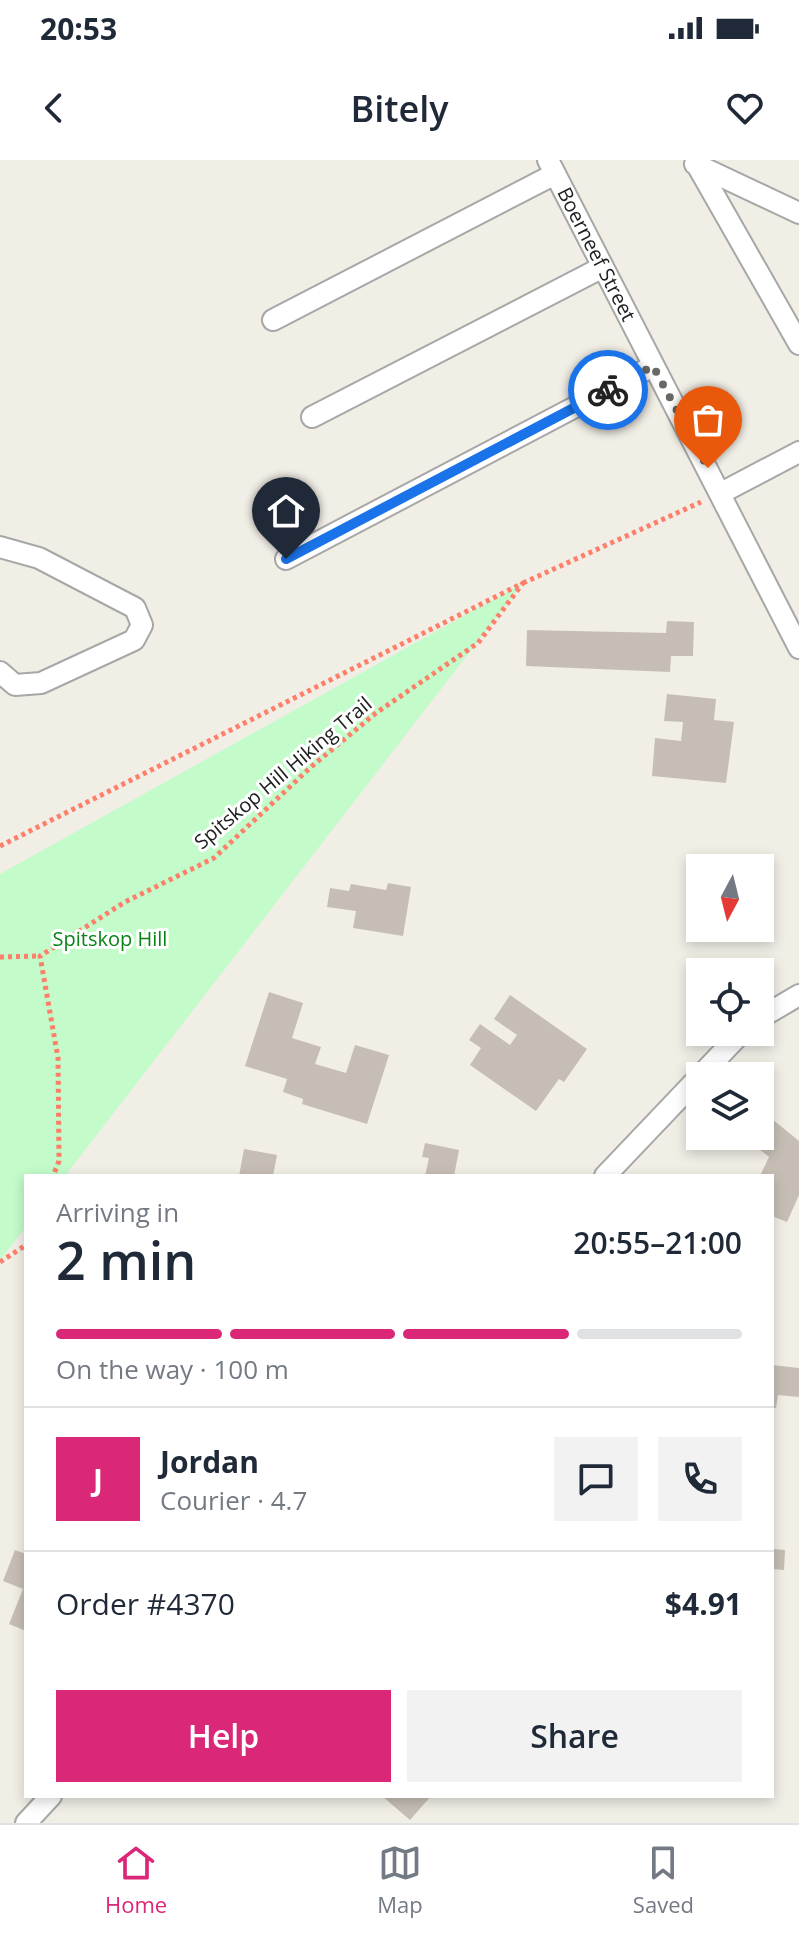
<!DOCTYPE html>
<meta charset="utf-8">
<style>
body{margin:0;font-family:"Open Sans",sans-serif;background:#f2f2f3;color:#1f2937;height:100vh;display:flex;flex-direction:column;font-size:30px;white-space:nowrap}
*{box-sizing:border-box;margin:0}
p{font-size:26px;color:#747a83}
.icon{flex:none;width:44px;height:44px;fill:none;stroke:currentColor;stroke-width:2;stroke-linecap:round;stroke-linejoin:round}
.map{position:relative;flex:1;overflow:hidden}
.drawer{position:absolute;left:24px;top:1014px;width:750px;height:624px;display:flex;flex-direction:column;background:#fff;border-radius:0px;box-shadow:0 4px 12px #0003}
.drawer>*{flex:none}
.needle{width:52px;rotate:187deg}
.tools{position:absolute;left:686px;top:694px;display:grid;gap:16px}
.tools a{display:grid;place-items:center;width:88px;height:88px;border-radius:0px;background:#fff;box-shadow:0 4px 12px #0003;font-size:40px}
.pin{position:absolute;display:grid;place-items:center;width:68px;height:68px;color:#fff;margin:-82px -34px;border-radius:50% 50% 50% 0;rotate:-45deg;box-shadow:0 0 8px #0007}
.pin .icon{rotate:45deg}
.courier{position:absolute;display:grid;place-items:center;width:80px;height:80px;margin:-40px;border:6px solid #1a73e8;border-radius:50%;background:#fff;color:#222;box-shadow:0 2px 10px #0007}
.head em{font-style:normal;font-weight:600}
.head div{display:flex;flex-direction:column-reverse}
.head{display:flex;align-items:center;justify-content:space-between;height:136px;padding:0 32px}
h1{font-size:52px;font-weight:600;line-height:60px}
.bar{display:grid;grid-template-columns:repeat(4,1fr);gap:12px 8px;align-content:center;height:96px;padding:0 32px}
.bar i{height:10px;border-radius:6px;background:#e0e1e3}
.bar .on{background:#db2777}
.bar p{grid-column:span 4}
.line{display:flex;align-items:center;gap:20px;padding:0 32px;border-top:2px solid #e0e1e3}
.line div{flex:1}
.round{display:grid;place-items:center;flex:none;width:84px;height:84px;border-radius:0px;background:#f2f2f3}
.cta{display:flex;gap:16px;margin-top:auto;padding:16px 32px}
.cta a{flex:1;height:92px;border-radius:0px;background:#db2777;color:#fff;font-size:32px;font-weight:600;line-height:92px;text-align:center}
.cta a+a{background:#f2f2f3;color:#1f2937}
.status{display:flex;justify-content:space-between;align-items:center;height:56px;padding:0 40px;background:#fff;direction:ltr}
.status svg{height:22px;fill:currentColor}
header{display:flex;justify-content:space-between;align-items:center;height:104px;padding:0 32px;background:#fff;font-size:36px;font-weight:600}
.dock{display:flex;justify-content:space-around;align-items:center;height:112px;border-top:2px solid #e0e1e3;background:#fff;font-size:22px;color:#747a83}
.dock a{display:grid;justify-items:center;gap:4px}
.dock .on{color:#db2777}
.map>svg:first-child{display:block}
.park{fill:#c3fbca}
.building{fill:#c6beb5}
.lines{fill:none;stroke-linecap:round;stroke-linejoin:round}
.minor-casing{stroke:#a7a7a7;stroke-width:24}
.path{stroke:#fe7f6a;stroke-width:5;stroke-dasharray:4 4;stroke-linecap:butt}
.minor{stroke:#fff;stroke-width:20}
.done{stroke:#696865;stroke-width:8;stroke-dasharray:0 14.4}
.route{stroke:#1a73e8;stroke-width:10}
.labels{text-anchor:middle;stroke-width:6;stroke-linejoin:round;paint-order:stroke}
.street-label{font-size:20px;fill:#202020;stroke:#fff}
.park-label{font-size:20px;fill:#088417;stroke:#fff}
</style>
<div class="status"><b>20:53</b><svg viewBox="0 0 49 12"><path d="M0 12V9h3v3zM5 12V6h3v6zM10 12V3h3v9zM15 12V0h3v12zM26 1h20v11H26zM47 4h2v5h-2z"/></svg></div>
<header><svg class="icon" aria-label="back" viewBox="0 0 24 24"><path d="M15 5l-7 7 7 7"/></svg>Bitely<svg class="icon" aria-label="heart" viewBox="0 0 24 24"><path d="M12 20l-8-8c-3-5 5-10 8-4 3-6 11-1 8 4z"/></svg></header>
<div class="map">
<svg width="799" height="1663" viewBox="0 0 799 1663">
<rect width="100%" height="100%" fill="#f1eee6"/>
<!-- park -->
<path class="park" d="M523 423 65 1016H26V1067L0 1100V714Z"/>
<!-- building -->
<path class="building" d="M667 461 694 462 693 496H671L670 512 526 506 527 470 666 473Z
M667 534 716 539 714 560 734 562 726 623 652 616 655 578 681 581 683 562 664 561Z
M388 723 411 727 403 776 353 768 356 751 327 747 330 728 349 731 351 724 386 730Z
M269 832 303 843 292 878 321 887 315 904 346 913 355 885 389 895 367 964 302 944 303 939 283 932 287 919 245 906Z
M510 835 587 889 564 922 559 919 536 951 470 905 481 888 469 880 480 864 510 885 517 875 494 859Z
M760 949 799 981V1035L787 1062 772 1056V1016H760L769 997 743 976H760Z
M425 983 459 990 454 1016H425L429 998 422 997Z
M244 989 277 995 273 1016H239Z
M772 1205 799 1208V1237L778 1235 776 1248H772Z
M772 1389 785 1390 784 1410 772 1409Z
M15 1390 26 1394V1471L9 1464 23 1429 3 1421Z
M382 1636H431L410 1660Z"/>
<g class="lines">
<!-- minor casing -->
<g class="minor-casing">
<g id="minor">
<path id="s1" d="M548 0 799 488"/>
<path d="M695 4 799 53"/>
<path d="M697 5 799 184"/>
<path d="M273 160 555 14"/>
<path d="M312 257 601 108"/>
<path d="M721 333 799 292"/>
<path d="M0 387 39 398 135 448 142 465 134 480 41 523 15 525 0 512"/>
<path d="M286 399 653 206"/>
<path d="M760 858 799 835"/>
<path d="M605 1016 742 872"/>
<path d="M26 1663 51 1636"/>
</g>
</g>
<!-- path -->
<path class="path" d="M523 423 701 342
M0 686 523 423 478 483 376 553 311 607 214 698 125 742 40 796 58 898 59 1001 53 1016
M0 797 40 796
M0 1102 26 1085"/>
<!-- minor -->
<use href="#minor" class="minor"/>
</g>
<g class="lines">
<!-- done -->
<path class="done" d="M608 230 653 206 708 308"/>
<!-- route -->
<path class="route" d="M286 399 608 230"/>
</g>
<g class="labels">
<!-- street labels -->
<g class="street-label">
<text dy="7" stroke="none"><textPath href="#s1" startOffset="106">Boerneef Street</textPath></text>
<text transform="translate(283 613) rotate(-40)" y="7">Spitskop Hill Hiking Trail</text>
</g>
<!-- park labels -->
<g class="park-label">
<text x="110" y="786">Spitskop Hill</text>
</g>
</g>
</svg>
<div class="tools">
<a><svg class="needle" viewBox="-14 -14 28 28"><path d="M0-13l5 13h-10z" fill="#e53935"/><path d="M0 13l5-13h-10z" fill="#747a83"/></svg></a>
<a><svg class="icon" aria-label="locate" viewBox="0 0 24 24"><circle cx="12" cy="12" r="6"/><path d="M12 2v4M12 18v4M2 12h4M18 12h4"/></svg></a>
<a><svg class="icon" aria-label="layers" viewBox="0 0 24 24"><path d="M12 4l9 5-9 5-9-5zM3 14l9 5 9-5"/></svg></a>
</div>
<div class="pin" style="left:708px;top:308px;background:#ea580c"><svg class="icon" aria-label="bag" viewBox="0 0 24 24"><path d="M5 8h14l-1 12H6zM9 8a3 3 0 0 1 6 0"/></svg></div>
<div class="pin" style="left:286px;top:399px;background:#1f2937"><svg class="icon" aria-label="home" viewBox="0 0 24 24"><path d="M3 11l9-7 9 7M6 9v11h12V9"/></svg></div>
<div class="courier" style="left:608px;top:230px"><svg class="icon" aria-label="bike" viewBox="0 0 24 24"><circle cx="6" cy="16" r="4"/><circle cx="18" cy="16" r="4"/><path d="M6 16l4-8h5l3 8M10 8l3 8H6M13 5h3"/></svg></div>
<section class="drawer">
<div class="head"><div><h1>2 min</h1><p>Arriving in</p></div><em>20:55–21:00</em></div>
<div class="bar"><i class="on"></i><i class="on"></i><i class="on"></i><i></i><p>On the way · 100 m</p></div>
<div class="line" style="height:144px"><b class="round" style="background:#db2777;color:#fff">J</b><div><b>Jordan</b><p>Courier · 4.7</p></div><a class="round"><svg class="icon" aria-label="chat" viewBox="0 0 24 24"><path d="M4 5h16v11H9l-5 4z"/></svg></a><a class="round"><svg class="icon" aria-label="phone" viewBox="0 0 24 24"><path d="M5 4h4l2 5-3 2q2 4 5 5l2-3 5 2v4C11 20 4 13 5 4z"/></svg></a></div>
<div class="line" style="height:104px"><div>Order #4370</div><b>$4.91</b></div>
<div class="cta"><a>Help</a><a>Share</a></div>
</section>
</div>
<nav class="dock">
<a class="on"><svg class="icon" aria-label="home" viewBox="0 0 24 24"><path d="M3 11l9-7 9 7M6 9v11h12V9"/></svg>Home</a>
<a><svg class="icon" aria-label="map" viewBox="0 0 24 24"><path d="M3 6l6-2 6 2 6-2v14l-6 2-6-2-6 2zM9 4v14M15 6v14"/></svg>Map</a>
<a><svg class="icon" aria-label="saved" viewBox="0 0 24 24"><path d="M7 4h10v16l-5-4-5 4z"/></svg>Saved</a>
</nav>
